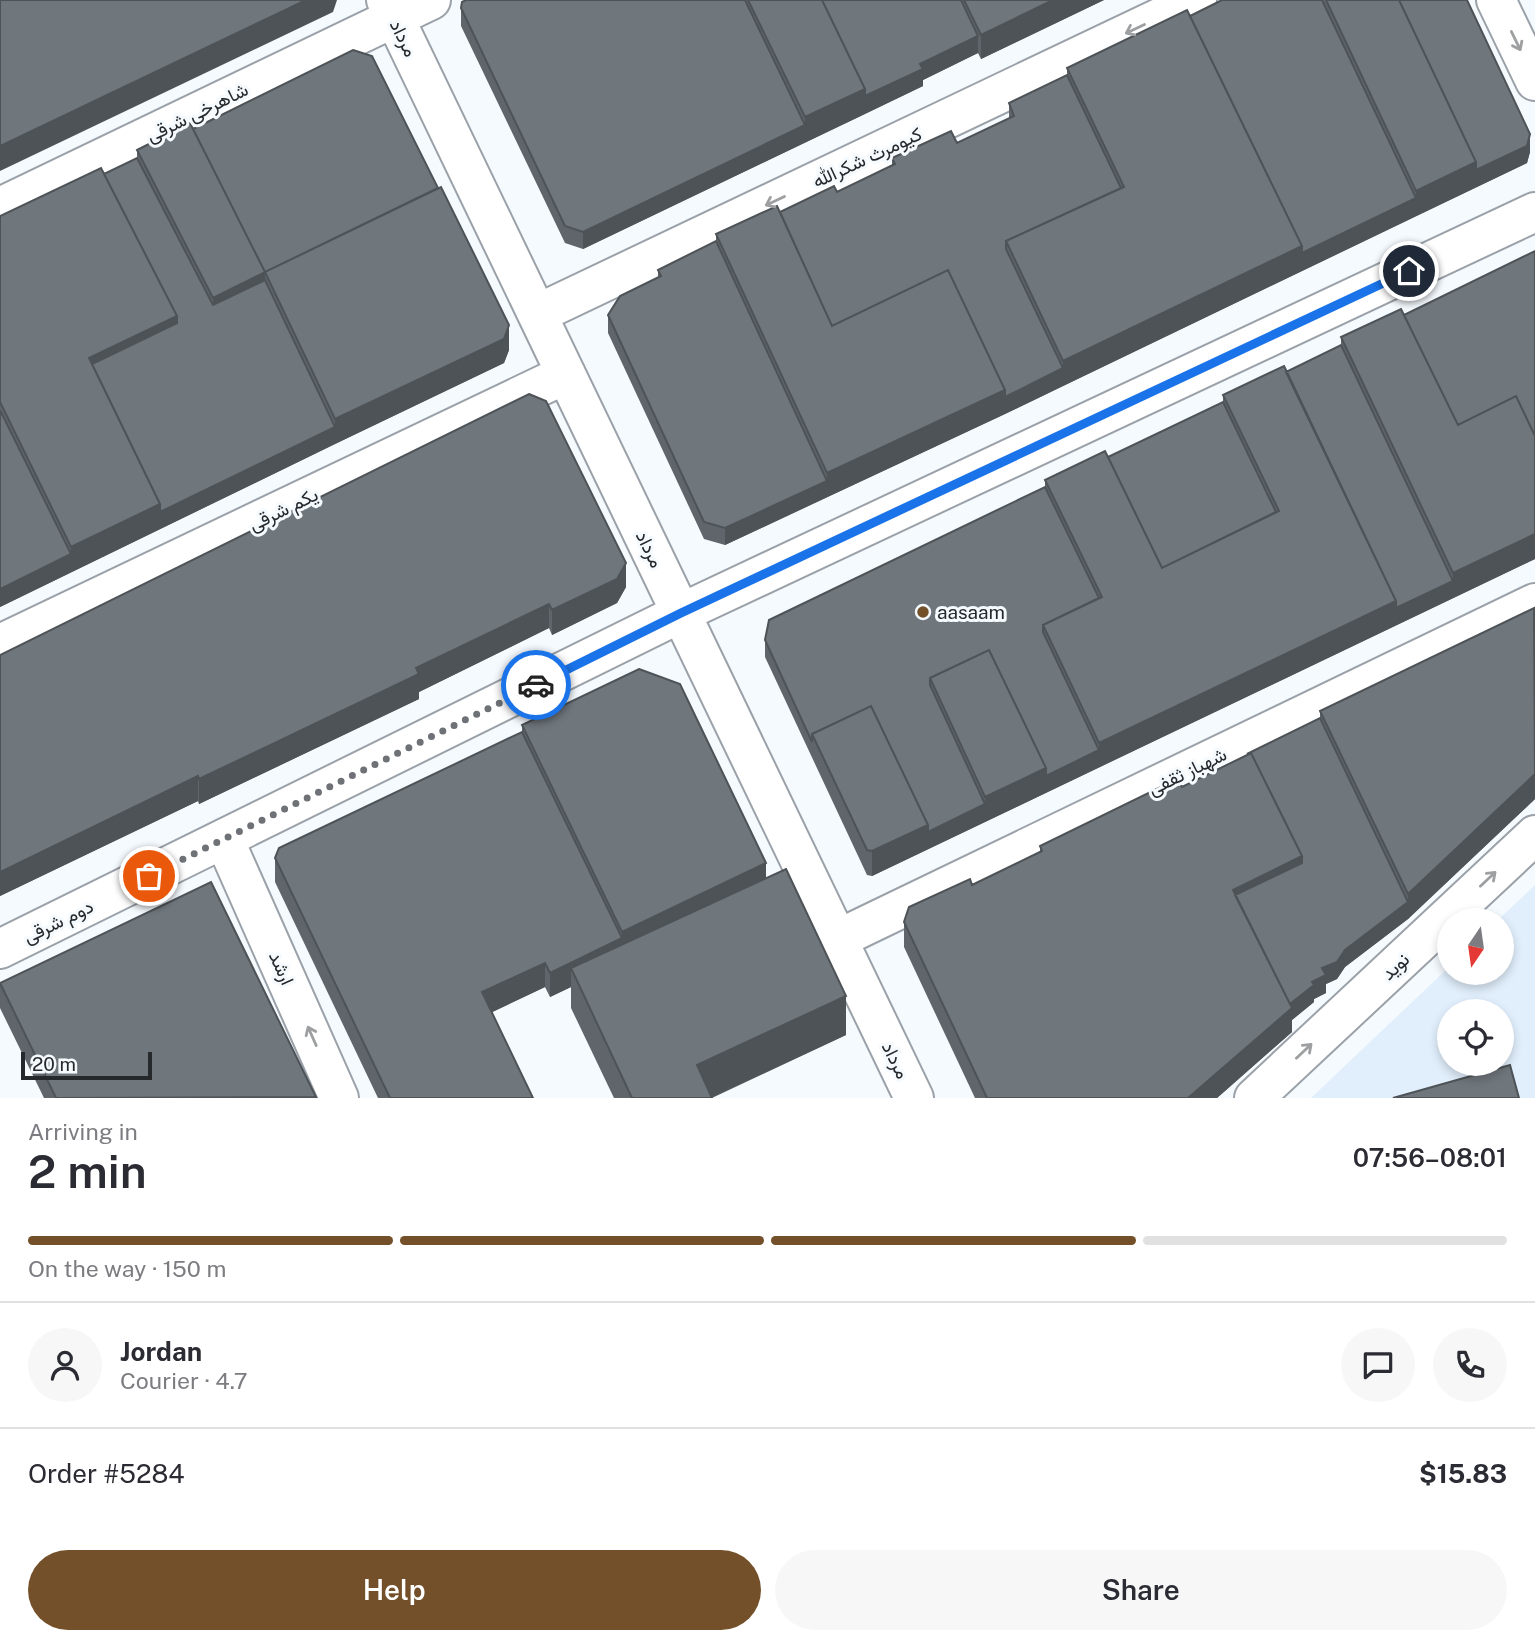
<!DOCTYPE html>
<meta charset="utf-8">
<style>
body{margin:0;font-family:"Public Sans",Vazirmatn,sans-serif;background:#f7f7f7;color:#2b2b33;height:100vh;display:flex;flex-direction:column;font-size:26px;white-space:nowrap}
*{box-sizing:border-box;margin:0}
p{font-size:23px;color:#7c7c81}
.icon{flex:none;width:38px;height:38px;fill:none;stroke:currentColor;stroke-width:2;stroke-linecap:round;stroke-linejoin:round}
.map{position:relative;height:1098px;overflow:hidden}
.side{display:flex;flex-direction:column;background:#fff;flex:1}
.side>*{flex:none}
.needle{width:46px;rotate:193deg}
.fabs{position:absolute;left:1437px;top:908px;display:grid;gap:14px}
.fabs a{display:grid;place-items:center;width:77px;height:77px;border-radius:50%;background:#fff;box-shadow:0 4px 10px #0003;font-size:35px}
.scale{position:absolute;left:21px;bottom:18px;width:131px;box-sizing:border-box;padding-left:7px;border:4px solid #26292c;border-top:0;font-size:19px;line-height:24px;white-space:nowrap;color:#26292c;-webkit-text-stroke:5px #f5fafe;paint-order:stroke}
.pin{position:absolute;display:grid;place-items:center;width:60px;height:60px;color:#fff;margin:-30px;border:4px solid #fff;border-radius:50%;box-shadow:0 2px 7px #0007}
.courier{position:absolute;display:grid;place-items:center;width:70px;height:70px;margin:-35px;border:5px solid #1a73e8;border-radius:50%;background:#fff;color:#222;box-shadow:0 2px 9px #0007}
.overview em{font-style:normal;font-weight:600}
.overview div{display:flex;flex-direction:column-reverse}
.overview{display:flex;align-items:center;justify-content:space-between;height:119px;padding:0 28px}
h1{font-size:46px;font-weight:600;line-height:52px}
.bar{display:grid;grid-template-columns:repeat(4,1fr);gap:10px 7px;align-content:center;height:84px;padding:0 28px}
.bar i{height:9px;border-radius:5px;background:#e1e1e2}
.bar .on{background:#735029}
.bar p{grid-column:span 4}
.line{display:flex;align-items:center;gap:18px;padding:0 28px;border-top:2px solid #e1e1e2}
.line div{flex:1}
.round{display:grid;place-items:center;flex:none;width:74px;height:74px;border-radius:37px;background:#f7f7f7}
.cta{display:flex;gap:14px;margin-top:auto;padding:14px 28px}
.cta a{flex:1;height:80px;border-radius:42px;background:#735029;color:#fff;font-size:28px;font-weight:600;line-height:80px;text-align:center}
.cta a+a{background:#f7f7f7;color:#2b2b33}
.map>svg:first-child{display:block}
.built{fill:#e1effc;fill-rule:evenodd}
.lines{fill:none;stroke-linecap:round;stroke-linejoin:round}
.minor-casing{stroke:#9aa1a8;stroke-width:42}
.minor{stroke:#fff;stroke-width:38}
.wall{fill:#5f656b}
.shaded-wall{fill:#4e5357}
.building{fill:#6f767c;stroke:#4e5357;stroke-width:2}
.oneway{stroke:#9d9fa0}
.done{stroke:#6e7276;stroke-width:7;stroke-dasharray:0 12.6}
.route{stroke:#1a73e8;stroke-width:9}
.poi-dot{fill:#735029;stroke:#f5fafe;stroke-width:2.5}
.labels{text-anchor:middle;stroke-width:6;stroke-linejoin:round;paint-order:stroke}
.street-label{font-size:19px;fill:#26292c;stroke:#f5fafe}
.poi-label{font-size:19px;fill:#26292c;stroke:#f5fafe;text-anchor:start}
</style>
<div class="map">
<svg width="1535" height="1098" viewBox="0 0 1535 1098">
<rect width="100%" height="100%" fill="#f5fafe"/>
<!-- built -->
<path class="built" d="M1535 885V1098H1311L1449 967V973H1502V920H1498ZM1449 1012H1502V1064H1449Z"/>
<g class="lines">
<!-- minor casing -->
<g class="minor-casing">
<path id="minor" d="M386 0 914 1098
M1496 0 1535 81
M0 207 431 0
M537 314 1197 0
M0 644 566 374
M224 839 339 1098
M838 939 1535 603
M0 949 681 613 1535 212
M1254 1098 1535 835"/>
</g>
<!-- minor -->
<use href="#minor" class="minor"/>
</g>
<!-- wall -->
<path class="wall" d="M466 0H1104L981 59 978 53 923 80V86L583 249 565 243 461 26V8Z
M1222 0H1467L1530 152 1527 163 1416 216 1005 414 725 545 704 539 608 333V315L658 278V270L716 241V234L837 192 892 166V158L957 143 1009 118V103L1067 75V68L1190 16Z
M193 129 509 350 504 363 335 444 0 607V216L104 174 137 158V150Z
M1535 251V559L872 876 867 875 765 657V640L1045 487V480L1108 457 1223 402V395L1286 372 1341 345V337L1404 315Z
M626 587 617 603 552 635 549 628 419 692V699L199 804 198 801 0 896V655Z
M1535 609V799L1408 919 1345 967 1337 979 1326 984V993L1314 999V1002L1292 1020V1032L1217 1098H975L904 947V922L972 885 1040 852V846L1182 787 1320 718V711Z
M522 725 766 878 846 1035 712 1098H614L571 1008V987L550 997 545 987 492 1012 533 1098H378L275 882V858L522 732Z
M0 983 316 1098H44L0 1008Z"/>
<!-- shaded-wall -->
<path class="shaded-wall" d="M306 0H337L333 12 0 171V146Z
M1053 0H1104L981 59V35Z
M978 36V53L923 80V86L865 114V96L920 64Z
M865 89V114L583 249V232L805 125V117Z
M1530 134V152L1527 163 1063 386V361L1302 246 1416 198V191Z
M265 272V297L213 323V298Z
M177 316V341L96 380 89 358Z
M509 325V350L504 363 335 444 0 607V589L71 554V547L160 504 335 427V419Z
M1063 368V386L1005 414 725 545V528L827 481V473L1005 390Z
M1535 534V559L872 876V851L928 825 985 804V797L1046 768 1099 750V743L1396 601 1453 581V573Z
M626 563V587L617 603 552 635V610Z
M549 604V628L419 692V699L199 804V779L416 668Z
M1535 774V799L1408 919 1345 967 1337 979 1326 984V993L1314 999V1002L1292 1020V1032L1217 1098H1188L1287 1006 1312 982 1322 968 1345 950 1408 902V894Z
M198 776V801L0 896V872Z
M1302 856V881L1240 911 1233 890Z
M766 863V894L571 968V987L550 997V973L622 938V932Z
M545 963V987L482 1017V992Z
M846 996V1035L710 1098 697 1065Z"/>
<!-- building -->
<path class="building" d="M0 0H306L0 146Z
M466 0H745L805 125 583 232 565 226 461 8 462 2Z
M748 0H822L865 89 805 117Z
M822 0H961L978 36 920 64 923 69 865 96V89Z
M964 0H1053L981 35Z
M1222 0H1322L1416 198 1302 253V246L1190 16Z
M1326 0H1399L1476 162 1416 191Z
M1399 0H1467L1530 134 1527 146 1476 170V162Z
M1187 10 1302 246 1063 361 1006 241 1124 187 1067 68Z
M353 50 372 56 438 188 265 272 193 129Z
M1067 75 1121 188 1006 241V249L1063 368 1005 397V390L948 270 832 326 780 212 834 186 837 192 895 164 892 158 951 131 957 143 1014 116 1009 103Z
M190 123 265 272 441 187 509 325 504 339 335 419 265 272 213 298 137 150Z
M137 158 213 305 265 280 335 427 160 512V504L92 364 177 323V316L104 174Z
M101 168 177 316 89 358 160 504 71 547 0 402V216Z
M777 206 832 326 948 270 1005 390 827 473 716 234Z
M716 241 827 481 725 528 704 522 608 315 620 296 661 276 658 270Z
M1535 251V436L1516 396 1458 425 1404 315Z
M1401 309 1458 425 1516 396 1535 436V534L1453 573 1341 337Z
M1341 345 1453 581 1396 608V601L1286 372Z
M1284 366 1396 601 1099 743 1043 625 1102 597 1045 480 1105 451 1162 568 1279 511 1223 395Z
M529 394 546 401 626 563 617 579 552 610 549 604 416 668 419 674 199 779 198 776 0 872V655Z
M1223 402 1276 512 1162 568 1108 457Z
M0 410 71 554 0 589Z
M1045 487 1099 598 1043 625V632L1099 750 1046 776V768L989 650 930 678V685L985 804 928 832V825L871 706 812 734V742L765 640 769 620Z
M1534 608 1535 774 1408 894 1320 711Z
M989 650 1046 768 985 797 930 678Z
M639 669 680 684 766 863 622 932 522 725Z
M871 706 928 825 872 851 867 850 812 734Z
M1320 718 1408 902 1345 950 1337 962 1322 968 1326 975 1312 982 1314 985 1290 1004 1235 895 1302 863V856L1251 753 1248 754H1247Z
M522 732 622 938 550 973 545 963 482 992 533 1098H390L275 858 279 848Z
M1251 753 1302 856 1233 890 1292 1008 1188 1098H987L904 922 909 907 970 879 972 885 1042 851 1040 846 1177 779 1182 787Z
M786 869 846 996 697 1065 712 1098H632L571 968Z
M211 882 316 1097 56 1098 0 983Z
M1510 1065 1519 1098H1393Z"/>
<!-- one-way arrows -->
<defs><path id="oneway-shaft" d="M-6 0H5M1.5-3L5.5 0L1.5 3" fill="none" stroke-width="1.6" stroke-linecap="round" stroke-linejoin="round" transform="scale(1.75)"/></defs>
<g class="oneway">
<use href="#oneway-shaft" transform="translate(1135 29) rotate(155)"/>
<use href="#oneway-shaft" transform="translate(1516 41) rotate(64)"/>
<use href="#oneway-shaft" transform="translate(775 201) rotate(155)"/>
<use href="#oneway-shaft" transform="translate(1488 879) rotate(-43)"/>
<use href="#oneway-shaft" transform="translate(312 1036) rotate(-114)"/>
<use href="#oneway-shaft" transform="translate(1304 1051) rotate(-43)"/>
</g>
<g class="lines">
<!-- done -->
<path class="done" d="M149 876 536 685"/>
<!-- route -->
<path class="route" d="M536 685 681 613 1409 271"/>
</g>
<!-- markers -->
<circle class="poi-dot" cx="923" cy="612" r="7"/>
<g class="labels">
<!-- street labels -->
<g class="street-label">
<text transform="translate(404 38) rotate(64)" y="7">مرداد</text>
<text transform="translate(197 112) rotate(-26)" y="7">شاهرخی شرقی</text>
<text transform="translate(867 157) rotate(-25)" y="7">کیومرث شکرالله</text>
<text transform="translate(283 509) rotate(-26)" y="7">یکم شرقی</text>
<text transform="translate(650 549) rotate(64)" y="7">مرداد</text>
<text transform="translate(1187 771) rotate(-26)" y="7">شهباز ثقفی</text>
<text transform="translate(58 921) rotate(-26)" y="7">دوم شرقی</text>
<text transform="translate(1395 966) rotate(-43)" y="7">نوید</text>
<text transform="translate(282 968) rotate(66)" y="7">ارشد</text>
<text transform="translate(896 1060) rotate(64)" y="7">مرداد</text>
</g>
<!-- poi labels -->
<g class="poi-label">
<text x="937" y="619">aasaam</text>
</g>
</g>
</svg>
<div class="fabs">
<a><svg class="needle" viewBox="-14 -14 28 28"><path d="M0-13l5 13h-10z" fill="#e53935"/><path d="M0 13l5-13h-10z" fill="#7c7c81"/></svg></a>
<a><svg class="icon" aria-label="locate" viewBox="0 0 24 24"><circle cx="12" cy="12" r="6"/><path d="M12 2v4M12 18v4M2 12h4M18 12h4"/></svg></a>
</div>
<div class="scale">20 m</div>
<div class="pin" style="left:149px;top:876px;background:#ea580c"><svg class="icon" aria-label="bag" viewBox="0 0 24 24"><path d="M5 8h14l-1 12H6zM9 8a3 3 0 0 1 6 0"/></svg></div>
<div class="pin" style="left:1409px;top:271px;background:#1f2937"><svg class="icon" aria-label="home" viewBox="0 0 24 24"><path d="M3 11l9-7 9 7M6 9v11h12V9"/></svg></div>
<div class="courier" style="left:536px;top:685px"><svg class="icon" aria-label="car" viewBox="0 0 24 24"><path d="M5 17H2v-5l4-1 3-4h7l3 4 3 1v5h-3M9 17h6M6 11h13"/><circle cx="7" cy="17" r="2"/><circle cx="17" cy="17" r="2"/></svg></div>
</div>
<section class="side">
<div class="overview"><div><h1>2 min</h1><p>Arriving in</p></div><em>07:56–08:01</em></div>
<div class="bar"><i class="on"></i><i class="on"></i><i class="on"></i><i></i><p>On the way · 150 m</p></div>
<div class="line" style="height:126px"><a class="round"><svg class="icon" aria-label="person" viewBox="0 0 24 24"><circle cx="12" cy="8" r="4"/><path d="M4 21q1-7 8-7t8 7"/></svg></a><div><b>Jordan</b><p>Courier · 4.7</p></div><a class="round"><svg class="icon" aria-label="chat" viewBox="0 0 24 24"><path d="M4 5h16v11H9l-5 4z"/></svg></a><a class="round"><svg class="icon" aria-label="phone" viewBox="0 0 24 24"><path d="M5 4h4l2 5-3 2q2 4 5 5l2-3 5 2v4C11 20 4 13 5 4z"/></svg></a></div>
<div class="line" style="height:91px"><div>Order #5284</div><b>$15.83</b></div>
<div class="cta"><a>Help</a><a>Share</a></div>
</section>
